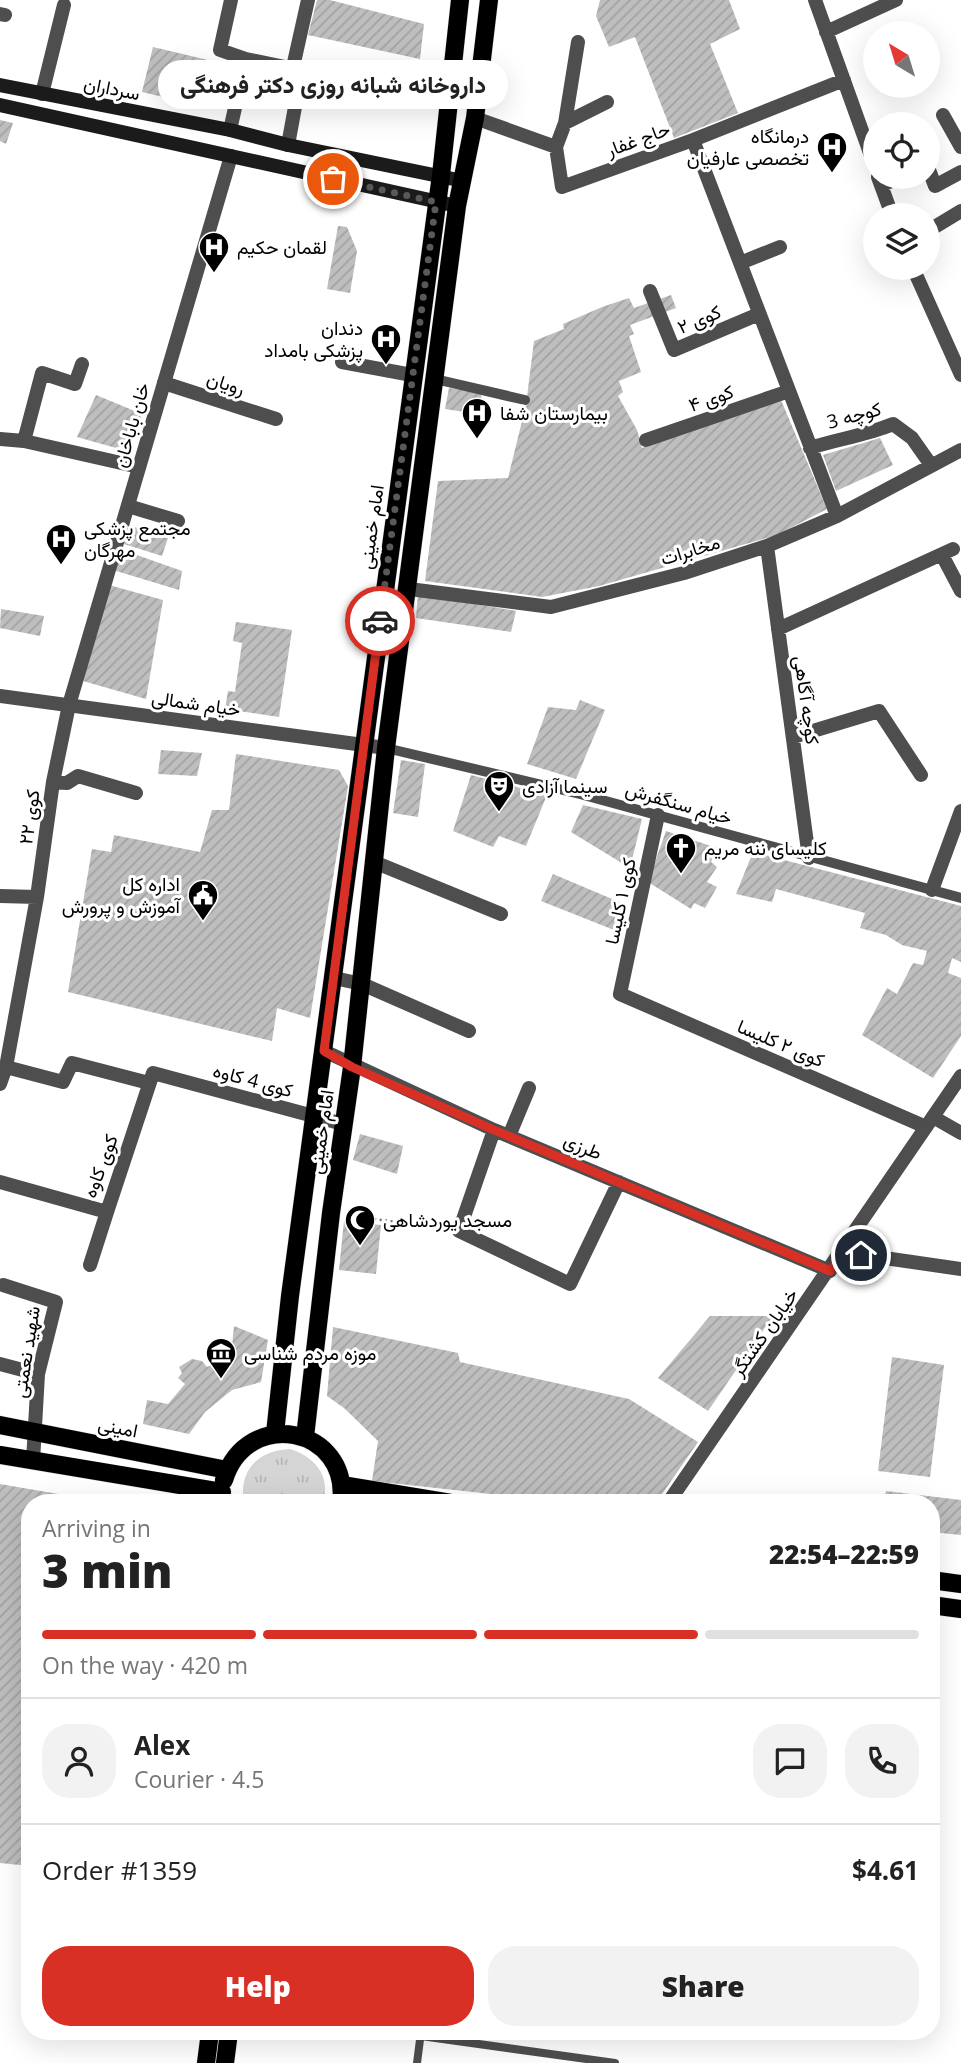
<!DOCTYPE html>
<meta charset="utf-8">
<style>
body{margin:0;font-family:"Open Sans",Vazirmatn,sans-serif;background:#f2f2f2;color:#222;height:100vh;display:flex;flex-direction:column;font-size:26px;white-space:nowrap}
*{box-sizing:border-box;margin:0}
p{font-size:23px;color:#767676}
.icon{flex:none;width:38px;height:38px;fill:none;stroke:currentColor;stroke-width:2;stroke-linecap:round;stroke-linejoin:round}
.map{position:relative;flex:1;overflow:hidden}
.panel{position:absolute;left:21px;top:1494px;width:919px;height:546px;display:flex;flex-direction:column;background:#fff;border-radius:28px;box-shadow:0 7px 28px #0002}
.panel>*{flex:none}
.needle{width:46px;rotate:322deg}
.fabs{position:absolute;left:863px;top:21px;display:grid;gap:14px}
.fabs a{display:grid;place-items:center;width:77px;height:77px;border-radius:50%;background:#fff;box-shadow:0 7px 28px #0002;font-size:35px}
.pin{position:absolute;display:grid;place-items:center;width:60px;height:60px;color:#fff;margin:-30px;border:4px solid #fff;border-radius:50%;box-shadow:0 2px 7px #0007}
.courier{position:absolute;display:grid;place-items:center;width:70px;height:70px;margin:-35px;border:5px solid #d93025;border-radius:50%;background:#fff;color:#222;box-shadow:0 2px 9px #0007}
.bubble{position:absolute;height:49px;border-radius:24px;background:#fff;box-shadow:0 7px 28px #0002;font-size:23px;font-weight:800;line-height:49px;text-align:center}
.overview em{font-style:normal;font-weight:800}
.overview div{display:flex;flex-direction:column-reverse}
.overview{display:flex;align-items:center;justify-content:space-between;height:119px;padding:0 21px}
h1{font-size:46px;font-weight:800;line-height:52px}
.bar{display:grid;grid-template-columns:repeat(4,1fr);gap:10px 7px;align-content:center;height:84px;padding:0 21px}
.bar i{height:9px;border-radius:5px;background:#e0e0e0}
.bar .on{background:#d93025}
.bar p{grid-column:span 4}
.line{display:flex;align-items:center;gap:18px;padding:0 21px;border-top:2px solid #e0e0e0}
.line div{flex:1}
.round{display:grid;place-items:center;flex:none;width:74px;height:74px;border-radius:28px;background:#f2f2f2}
.action{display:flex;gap:14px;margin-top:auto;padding:14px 21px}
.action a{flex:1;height:80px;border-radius:28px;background:#d93025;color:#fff;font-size:28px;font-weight:800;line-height:80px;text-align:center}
.action a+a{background:#f2f2f2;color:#222}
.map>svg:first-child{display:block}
.grass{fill:url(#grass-tufts)}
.building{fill:url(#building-hatch)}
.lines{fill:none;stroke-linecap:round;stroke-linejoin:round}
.primary-casing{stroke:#dbdbdb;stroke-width:19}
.path{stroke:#707070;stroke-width:2.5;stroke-dasharray:2 3.5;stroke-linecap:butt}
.service{stroke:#4e4e4e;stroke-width:8}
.pedestrian{stroke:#4e4e4e;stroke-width:10}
.minor{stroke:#4e4e4e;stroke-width:14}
.tertiary{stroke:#4e4e4e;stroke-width:14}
.secondary{stroke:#1b1b1b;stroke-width:14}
.primary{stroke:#000;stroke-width:18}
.done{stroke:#595959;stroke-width:7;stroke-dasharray:0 12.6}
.route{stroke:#d93025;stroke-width:9}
.labels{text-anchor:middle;stroke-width:6;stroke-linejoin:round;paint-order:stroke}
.street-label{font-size:19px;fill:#000;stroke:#fff}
.poi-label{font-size:19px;fill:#000;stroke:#fff;text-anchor:start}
</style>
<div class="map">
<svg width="961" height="2063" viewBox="0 0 961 2063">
<defs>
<pattern id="grass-tufts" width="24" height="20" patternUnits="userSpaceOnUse" patternTransform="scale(1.75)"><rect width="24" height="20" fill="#d5d5d5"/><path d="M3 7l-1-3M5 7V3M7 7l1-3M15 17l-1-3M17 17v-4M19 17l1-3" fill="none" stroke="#b5b5b5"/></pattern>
<pattern id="building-hatch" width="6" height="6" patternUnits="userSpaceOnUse" patternTransform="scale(1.75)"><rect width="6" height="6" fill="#bebebe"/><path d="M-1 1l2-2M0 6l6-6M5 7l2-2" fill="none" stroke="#a2a2a2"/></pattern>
</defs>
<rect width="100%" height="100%" fill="#fff"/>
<!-- grass -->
<path class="grass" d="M290 1449C315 1457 331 1476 323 1503H244C238 1471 258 1450 290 1449Z"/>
<!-- building -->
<path class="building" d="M317 0H330L424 24 420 59 308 35Z
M600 0H729L740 29 710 44 738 113 674 138 635 37 609 47 596 16Z
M153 47 229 65 221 98 206 107 142 92Z
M0 120 13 123 6 144 0 141Z
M338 226 347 227 357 251 350 293 327 289Z
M671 295 676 308 630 325 634 334 629 336 641 372 619 381 623 392 618 396 637 430 642 448 781 400 827 509 777 535 599 586 542 597 425 581 438 481 508 478 526 405 534 341 564 329 563 324 602 307 629 298 634 308Z
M449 388 482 393 478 414 445 409Z
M96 395 142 414 135 434 127 443 116 448 77 437Z
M880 438 893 465 836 491 823 455Z
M128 525 168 538 162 556 121 543Z
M120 549 182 571 179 590 113 570Z
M109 585 163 600 146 699 83 681Z
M418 594 516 611 511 632 416 618Z
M1 609 44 616 40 636 0 628Z
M236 622 292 630 279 717 225 709 228 691 235 692 242 643 233 641Z
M580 700 605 710 576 779 527 764 548 707 576 710Z
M161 750 202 753 197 776 158 774Z
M236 754 339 770 348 786 310 1018 277 1008 272 1041 68 992 92 849 111 852 114 835 200 852 212 810H229Z
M401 760 425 764 418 817 393 813Z
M471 775 547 795 526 846 499 836 493 847 453 831Z
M583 805 642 819 630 868 571 832Z
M666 831 717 848 711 862 717 867 707 882 717 887 705 908 694 903 691 909 648 882Z
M753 852 961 906V962L952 958 948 973 961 978V1036L933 1078 862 1035 887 988 897 994 913 963 923 965 927 951 902 945 886 935 860 928 865 913 776 889 772 902 736 894Z
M553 874 624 904 619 932 541 901Z
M360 1134 403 1146 397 1174 353 1160Z
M344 1221 381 1225 376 1274 339 1270Z
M710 1316H773L708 1411 658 1378Z
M234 1326 268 1340 261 1382 232 1390 205 1412 189 1434 143 1424 147 1400 168 1404 185 1384 178 1378 182 1373 179 1367 192 1359 202 1361 207 1367 231 1356Z
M333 1327 458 1353 460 1362 629 1399 698 1442 658 1500 649 1503H536L491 1494 372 1481 378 1441 344 1408 327 1396Z
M892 1357 944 1365 930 1477 878 1471Z
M0 1484 70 1496 69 1503H30V1866L0 1863Z
M886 1491 961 1500V1535L931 1532V1503H883Z"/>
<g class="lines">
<!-- primary casing -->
<g class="primary-casing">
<path id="primary" d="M0 1425 227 1470
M275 1433 290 1296 441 175 460 0
M305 1437 331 1213 352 1067 386 748 457 206 475 118 489 0
M0 1455 222 1492
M224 1480C247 1406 351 1427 341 1503
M342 1485 451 1503
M931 1580 961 1584
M931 1605 961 1609
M206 2063 210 2032
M225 2063 229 2032"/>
</g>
<!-- path -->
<path class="path" d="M347 1215 444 1229"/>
<!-- service -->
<path class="service" d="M421 2036 615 2063
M417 2063 421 2032"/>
<!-- pedestrian -->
<path class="pedestrian" d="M435 379 525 400
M386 748 580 794 961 898"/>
<!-- minor -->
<path class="minor" d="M231 0 220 50 246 59
M815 0 875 167
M0 14 5 15
M826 32 896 0
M293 67 308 0
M42 94 64 5
M943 115 961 147
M475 118 556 147 562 187 693 140 844 80
M565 123 607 102
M230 130 246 59 449 101
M693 140 837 516
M288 145 302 69
M556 147 565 123 578 42
M928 167 935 186 961 172
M878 177 892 215
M882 185 900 177
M928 231 961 211
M740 263 780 247
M913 268 961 375
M650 291 674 350 759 314
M342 362 412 375
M164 383 276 419
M0 439 24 441 139 467
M646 440 789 391
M24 441 42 373 75 384 82 364
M810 448C838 439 867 435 893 424L912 438 931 465
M128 506 178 521
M767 546 809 858
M942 555 961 591
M409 589 551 607 684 573 767 546 837 516 961 450
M778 629 953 549
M793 737 879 711 921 775
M53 782 67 783 78 776 136 793
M658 815 620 994 926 1127
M374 862 501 914
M932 890 961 811
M0 896 37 897 53 782 69 705
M334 978 362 984 469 1031
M324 1051 494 1130 830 1271
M6 1067 63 1082 72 1063 149 1083
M0 1084 6 1067 37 897
M933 1117 961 1133
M494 1130 459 1231 570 1284 619 1182
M509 1136 529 1088
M0 1182 107 1212 153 1073 343 1124
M843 1252 961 1269
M90 1265 107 1212
M3 1285 56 1302 38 1374 33 1461
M0 1364 38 1374"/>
<!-- tertiary -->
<path class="tertiary" d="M0 696 386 748
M69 705 231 156
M668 1503 961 1076"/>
<!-- secondary -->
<path class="secondary" d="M0 85 230 130 288 145 463 181
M0 105 457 206"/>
<!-- primary -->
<use href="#primary" class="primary"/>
</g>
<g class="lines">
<!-- done -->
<path class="done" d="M333 179 436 202 380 621"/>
<!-- route -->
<path class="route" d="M380 621 324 1051 352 1067 494 1130 830 1271 843 1252 861 1255"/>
</g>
<!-- icons -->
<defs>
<g id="hospital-pin" transform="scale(1.575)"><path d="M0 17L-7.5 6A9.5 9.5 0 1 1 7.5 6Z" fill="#000" stroke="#fff"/><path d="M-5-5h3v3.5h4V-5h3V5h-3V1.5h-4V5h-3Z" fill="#fff"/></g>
<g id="theatre-pin" transform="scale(1.575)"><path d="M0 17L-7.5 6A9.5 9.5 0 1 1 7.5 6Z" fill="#000" stroke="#fff"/><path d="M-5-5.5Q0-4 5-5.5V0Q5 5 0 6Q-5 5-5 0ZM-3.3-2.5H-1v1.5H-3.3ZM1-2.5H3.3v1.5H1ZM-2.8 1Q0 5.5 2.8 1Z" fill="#fff"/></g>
<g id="church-pin" transform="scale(1.575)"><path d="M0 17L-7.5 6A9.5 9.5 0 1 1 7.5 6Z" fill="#000" stroke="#fff"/><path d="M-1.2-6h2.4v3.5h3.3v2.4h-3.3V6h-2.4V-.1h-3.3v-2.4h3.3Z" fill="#fff"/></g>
<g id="civic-pin" transform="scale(1.575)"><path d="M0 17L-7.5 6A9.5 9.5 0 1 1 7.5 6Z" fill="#000" stroke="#fff"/><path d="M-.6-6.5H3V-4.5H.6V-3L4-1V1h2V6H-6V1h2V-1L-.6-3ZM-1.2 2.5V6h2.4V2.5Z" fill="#fff"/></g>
<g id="mosque-pin" transform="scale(1.575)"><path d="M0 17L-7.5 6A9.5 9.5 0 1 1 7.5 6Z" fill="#000" stroke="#fff"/><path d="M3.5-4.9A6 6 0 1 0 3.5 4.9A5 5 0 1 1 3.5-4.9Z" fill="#fff"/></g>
<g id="museum-pin" transform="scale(1.575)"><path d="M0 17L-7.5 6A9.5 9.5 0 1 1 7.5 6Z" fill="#000" stroke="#fff"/><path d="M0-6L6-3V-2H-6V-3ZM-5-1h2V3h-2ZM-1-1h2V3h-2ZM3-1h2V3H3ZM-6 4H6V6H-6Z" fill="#fff"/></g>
</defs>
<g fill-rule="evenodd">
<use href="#hospital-pin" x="832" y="147"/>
<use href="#hospital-pin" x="214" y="247"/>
<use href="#hospital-pin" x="386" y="339"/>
<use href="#hospital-pin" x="477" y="413"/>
<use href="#hospital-pin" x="61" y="539"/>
<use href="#theatre-pin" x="499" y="786"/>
<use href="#church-pin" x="681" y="848"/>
<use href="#civic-pin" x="203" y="895"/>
<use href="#mosque-pin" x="360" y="1220"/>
<use href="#museum-pin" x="221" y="1353"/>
</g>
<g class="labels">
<!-- street labels -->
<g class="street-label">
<text transform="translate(112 88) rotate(11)" y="7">سرداران</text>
<text transform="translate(638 139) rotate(-20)" y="7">حاج غفار</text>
<text transform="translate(699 319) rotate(-23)" y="7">کوی ۲</text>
<text transform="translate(226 383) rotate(18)" y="7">رویان</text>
<text transform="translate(711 398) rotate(-19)" y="7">کوی ۴</text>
<text transform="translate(854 415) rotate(-15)" y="7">کوچه 3</text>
<text transform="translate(131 425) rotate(-74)" y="7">خان باباخان</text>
<text transform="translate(371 527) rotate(-82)" y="7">امام خمینی</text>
<text transform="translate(690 550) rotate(-17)" y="7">مخابرات</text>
<text transform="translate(807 700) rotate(82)" y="7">کوچه آگاهی</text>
<text transform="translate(196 703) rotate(8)" y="7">خیام شمالی</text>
<text transform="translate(679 803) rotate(16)" y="7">خیام سنگفرش</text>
<text transform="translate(29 817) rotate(-82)" y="7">کوی ۲۲</text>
<text transform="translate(620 901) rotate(-78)" y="7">کوی ۱ کلیسا</text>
<text transform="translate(781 1043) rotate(23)" y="7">کوی ۲ کلیسا</text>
<text transform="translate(253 1080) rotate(15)" y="7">کوی 4 کاوه</text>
<text transform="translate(321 1132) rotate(-82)" y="7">امام خمینی</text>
<text transform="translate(583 1146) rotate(23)" y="7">طرزی</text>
<text transform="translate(100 1166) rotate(-69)" y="7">کوی کاوه</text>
<text transform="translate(764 1332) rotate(-55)" y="7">خیابان کشتگر</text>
<text transform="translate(26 1352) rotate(-81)" y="7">شهید نعمتی</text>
<text transform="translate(118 1427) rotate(11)" y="7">امینی</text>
</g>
<!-- poi labels -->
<g class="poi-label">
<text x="809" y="143" text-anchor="end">درمانگاه<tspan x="809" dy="22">تخصصی عارفیان</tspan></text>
<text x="237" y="254">لقمان حکیم</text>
<text x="363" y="335" text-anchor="end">دندان‌<tspan x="363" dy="22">پزشکی بامداد</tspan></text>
<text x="500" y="420">بیمارستان شفا</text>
<text x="84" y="535">مجتمع پزشکی<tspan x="84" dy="22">مهرگان</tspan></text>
<text x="522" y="793">سینما آزادی</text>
<text x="704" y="855">کلیسای ننه مریم</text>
<text x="180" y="891" text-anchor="end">اداره کل<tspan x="180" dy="22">آموزش و پرورش</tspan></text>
<text x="383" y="1227">مسجد یوردشاهی</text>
<text x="244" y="1360">موزه مردم شناسی</text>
</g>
</g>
</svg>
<div class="fabs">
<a><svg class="needle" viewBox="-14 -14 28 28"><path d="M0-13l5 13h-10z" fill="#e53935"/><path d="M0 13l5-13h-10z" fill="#767676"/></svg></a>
<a><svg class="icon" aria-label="locate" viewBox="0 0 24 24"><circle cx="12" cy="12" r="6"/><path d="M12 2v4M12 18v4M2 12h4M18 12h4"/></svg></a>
<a><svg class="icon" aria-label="layers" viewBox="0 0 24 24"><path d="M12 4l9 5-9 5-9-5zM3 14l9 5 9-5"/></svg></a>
</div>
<div class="pin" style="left:333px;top:179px;background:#ea580c"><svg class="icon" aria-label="bag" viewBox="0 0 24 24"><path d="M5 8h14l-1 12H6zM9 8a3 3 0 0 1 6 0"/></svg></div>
<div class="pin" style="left:861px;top:1255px;background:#1f2937"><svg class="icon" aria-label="home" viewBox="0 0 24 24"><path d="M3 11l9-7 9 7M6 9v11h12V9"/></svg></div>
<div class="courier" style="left:380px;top:621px"><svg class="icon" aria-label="car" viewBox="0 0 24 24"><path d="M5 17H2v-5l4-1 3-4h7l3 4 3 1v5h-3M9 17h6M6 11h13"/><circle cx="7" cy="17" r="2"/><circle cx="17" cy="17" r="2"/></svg></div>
<div class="bubble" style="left:158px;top:60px;width:350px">داروخانه شبانه روزی دکتر فرهنگی</div>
<section class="panel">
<div class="overview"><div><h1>3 min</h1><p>Arriving in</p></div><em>22:54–22:59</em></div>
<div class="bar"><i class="on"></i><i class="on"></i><i class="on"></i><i></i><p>On the way · 420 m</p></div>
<div class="line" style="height:126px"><a class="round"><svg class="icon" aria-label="person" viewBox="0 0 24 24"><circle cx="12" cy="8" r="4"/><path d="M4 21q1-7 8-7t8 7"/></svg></a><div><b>Alex</b><p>Courier · 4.5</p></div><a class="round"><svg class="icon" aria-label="chat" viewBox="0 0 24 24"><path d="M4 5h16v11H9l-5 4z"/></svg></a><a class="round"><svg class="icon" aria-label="phone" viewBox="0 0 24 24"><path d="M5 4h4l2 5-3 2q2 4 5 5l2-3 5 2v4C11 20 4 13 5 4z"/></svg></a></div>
<div class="line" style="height:91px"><div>Order #1359</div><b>$4.61</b></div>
<div class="action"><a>Help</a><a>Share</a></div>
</section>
</div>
